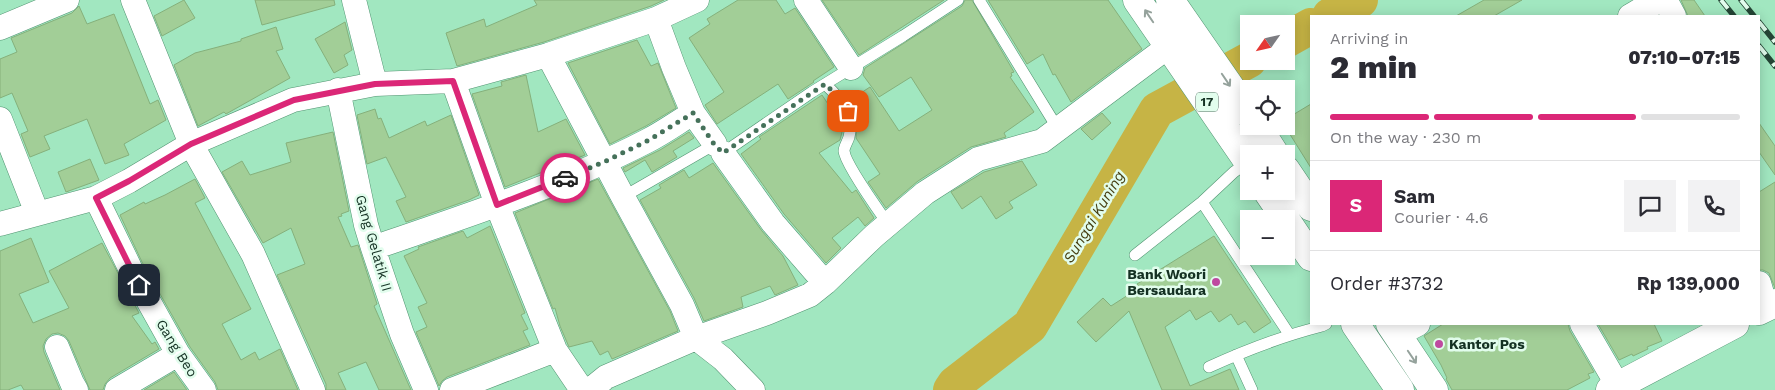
<!DOCTYPE html>
<meta charset="utf-8">
<style>
body{margin:0;font-family:"Work Sans",sans-serif;background:#f2f2f3;color:#2b2b33;height:100vh;display:flex;flex-direction:column;font-size:19px;white-space:nowrap}
*{box-sizing:border-box;margin:0}
p{font-size:16px;color:#7c7c81}
.icon{flex:none;width:28px;height:28px;fill:none;stroke:currentColor;stroke-width:2;stroke-linecap:round;stroke-linejoin:round}
.map{position:relative;flex:1;overflow:hidden}
.details{position:absolute;left:1310px;top:15px;width:450px;height:310px;display:flex;flex-direction:column;background:#fff;border-radius:0px;box-shadow:0 2px 12px #0003}
.details>*{flex:none}
.needle{width:32px;rotate:236deg}
.controls{position:absolute;left:1240px;top:15px;display:grid;gap:10px}
.controls a{display:grid;place-items:center;width:55px;height:55px;border-radius:0px;background:#fff;box-shadow:0 2px 12px #0003;font-size:25px}
.pin{position:absolute;display:grid;place-items:center;width:42px;height:42px;color:#fff;margin:-21px;border-radius:10px;box-shadow:0 2px 8px #0006}
.courier{position:absolute;display:grid;place-items:center;width:50px;height:50px;margin:-25px;border:4px solid #db2777;border-radius:50%;background:#fff;color:#222;box-shadow:0 1px 6px #0007}
.overview em{font-style:normal;font-weight:800}
.overview div{display:flex;flex-direction:column-reverse}
.overview{display:flex;align-items:center;justify-content:space-between;height:85px;padding:0 20px}
h1{font-size:32px;font-weight:800;line-height:38px}
.bar{display:grid;grid-template-columns:repeat(4,1fr);gap:8px 5px;align-content:center;height:60px;padding:0 20px}
.bar i{height:6px;border-radius:4px;background:#e1e1e2}
.bar .active{background:#db2777}
.bar p{grid-column:span 4}
.line{display:flex;align-items:center;gap:12px;padding:0 20px;border-top:1px solid #e1e1e2}
.line div{flex:1}
.round{display:grid;place-items:center;flex:none;width:52px;height:52px;border-radius:0px;background:#f2f2f3}
.map>svg:first-child{display:block}
.lines{fill:none;stroke-linecap:round;stroke-linejoin:round}
.river{stroke:#c6b445;stroke-width:36}
.building{fill:#a2ce97;stroke:#85b07b}
.service-casing{stroke:#519471;stroke-width:12}
.minor-casing{stroke:#519471;stroke-width:25}
.tertiary-casing{stroke:#519471;stroke-width:29}
.trunk-casing{stroke:#519471;stroke-width:29}
.service{stroke:#fff;stroke-width:11}
.minor{stroke:#fff;stroke-width:24}
.tertiary{stroke:#fff;stroke-width:28}
.trunk{stroke:#fff;stroke-width:28}
.rail-casing{stroke:#244535;stroke-width:5.5}
.rail{stroke:#e2fded;stroke-width:4;stroke-dasharray:11;stroke-linecap:butt}
.oneway{stroke:#95a29c}
.done{stroke:#45715a;stroke-width:5;stroke-dasharray:0 9}
.route{stroke:#db2777;stroke-width:6}
.poi-dot{fill:#bf49a0;stroke:#e2fded;stroke-width:2}
.labels{text-anchor:middle;stroke-width:5;stroke-linejoin:round;paint-order:stroke}
.shield{fill:#e2fded;stroke:#526e60;stroke-width:1}
.shield-label{font-size:12px;font-weight:bold;fill:#143123}
.street-label{font-size:14px;fill:#143123;stroke:#e2fded}
.poi-label{font-size:14px;font-weight:bold;fill:#143123;stroke:#e2fded;text-anchor:end}
.water-label{font-size:15px;font-style:italic;fill:#463e10;stroke:#e2fded}
</style>
<div class="map">
<svg width="1775" height="390" viewBox="0 0 1775 390">
<rect width="100%" height="100%" fill="#a1e7c0"/>
<g class="lines">
<!-- river -->
<path class="river" d="M1330 16 1360 0
M1286 40 1311 26
M951 390 955 384 1030 326 1157 110 1249 60"/>
</g>
<!-- building -->
<path class="building" d="M184 0 195 18 162 36 154 16Z
M255 0H334L335 5 262 25Z
M534 0H664L651 6 544 42 457 66 446 33 484 19 486 27 537 5Z
M738 0H776L785 14 795 8 834 67 813 81 814 82 788 99 778 84 717 124 705 105 724 92 689 38 710 24 707 19Z
M822 0H944L859 55Z
M965 0H972L1014 72 1011 73 1012 76 1010 77 1034 112 1004 133 1006 137 971 147 918 181 886 208 868 182 880 174 856 138 857 119 850 100 870 87 899 131 932 110 911 77 879 97 863 75 865 68 962 6Z
M988 0H1108L1142 49 1071 102 1055 74 1053 75 1043 54 1027 64Z
M1484 0H1522L1494 16H1456Z
M1681 0H1694L1705 16H1688Z
M79 6 87 24 114 14 150 104 158 100 166 120 124 144 129 155 105 164 87 119 44 136 50 149 30 157 21 134 28 131 12 93 0 98V59L17 52 11 38 72 13Z
M345 22 352 50 344 55 348 65 334 73 315 39Z
M276 27 283 49 276 51 290 78 226 114 224 112 198 126 174 65 195 53 241 41V39Z
M637 40 651 66 658 63 676 108 646 126 610 144 568 63Z
M526 75 538 132 566 119 585 155 505 187 472 94 502 86 501 82Z
M822 95 832 110 837 108 839 111 843 128 840 140 819 153 852 193 856 190 874 218 865 226 858 217 832 238 841 248 826 263 784 214 741 154 761 139 759 137Z
M1311 104V168L1286 128V119Z
M375 109 378 119 381 118 389 138 425 121 427 126 451 115 479 195 469 200 406 222 396 201 406 197 386 157 367 164 357 115Z
M1102 113 1111 123 1092 140 1081 129Z
M1759 123 1775 146V175L1759 152Z
M333 132 349 211 341 214 342 216 338 217 351 247 358 245 377 304 374 306 411 390H379L366 362 338 373 346 390H326V384L277 275 305 264 291 228 263 243 222 172 242 161 250 175 291 162 286 143Z
M689 132 694 138 673 151 677 157 652 172 645 160 625 172 623 168 660 150Z
M90 159 99 180 66 192 58 172Z
M1022 161 1037 185 1009 202 1013 208 996 219 981 196 962 209 951 192 984 172Z
M713 163 762 231 783 256 798 285 775 295 770 286 741 297 743 307 704 321 694 298 640 200 661 188 659 185 684 170 689 178Z
M195 179 205 198 195 203 251 309 222 324 241 360 255 352 259 360 280 349 298 390H218L215 382 190 347 142 262 120 215 144 202 145 204 165 195Z
M598 179 670 311 678 331 612 359 608 351 600 355 592 341 569 347 560 326 555 308 553 309 515 213Z
M1775 182V288L1769 273 1763 270H1759V192Z
M490 226 525 313 521 315 528 329 523 331 530 345 447 377 442 381 439 386 416 332 427 327 418 307 427 303 404 256 419 249 418 247 463 231 467 238Z
M1214 236 1271 322 1254 333 1245 321 1238 325 1231 314 1219 322 1211 311 1196 320 1190 310 1165 327 1190 386 1230 369 1239 390H1162L1129 311 1096 342 1077 322 1103 298 1111 306 1139 288 1137 284Z
M31 238 49 282 19 294 33 323 69 308 49 271 102 243 139 313 132 316 152 344 155 342 159 349 110 378 105 384 103 390H90L69 341 65 336 58 333 52 334 46 339 43 346 44 352 60 390H24L21 385 8 390H0V251Z
M1443 324H1568L1570 331 1594 372 1588 374 1590 378 1567 390H1452L1446 379 1447 378 1441 365 1424 336Z
M1598 324H1654L1662 341 1647 347 1648 349 1633 356 1632 354 1619 360Z
M174 372 187 390H144Z"/>
<g class="lines">
<!-- service casing -->
<g class="service-casing">
<path id="service" d="M979 0 1058 129
M825 84C841 99 855 114 849 137 848 141 844 147 844 151 845 164 879 211 888 224
M623 197 715 144 723 153 812 92 903 36 958 0
M1202 202 1289 334
M1135 255 1202 202 1234 172 1248 162
M1236 355 1252 390
M1209 367C1246 350 1283 336 1322 326L1326 324"/>
</g>
<!-- minor casing -->
<g class="minor-casing">
<path id="minor" d="M133 0 191 144 253 254 313 390
M354 0 375 84
M806 0 851 68
M1630 16C1641 10 1653 0 1667 3L1674 16
M656 19 674 68 693 113 715 144
M0 28 67 0
M548 55 623 197 682 305 696 338 723 359 753 390
M453 81 497 205 555 350 582 390
M338 90 366 225 373 248 402 334 426 390
M0 119 37 213
M723 153 773 223 825 283
M96 198 130 268 178 354 204 390
M0 224 96 198 129 181 191 144 293 100 375 84 453 81 548 55 656 19 697 0
M373 248C465 216 560 186 647 141 663 133 678 122 693 113
M1759 283 1766 307
M1582 324 1618 386
M1397 335 1418 324
M57 347 72 383 76 390
M117 390 178 354
M452 390 555 350
M590 390 606 377 696 338 767 313 810 295 825 283 874 236 925 193 978 159 1042 141 1169 46"/>
</g>
<!-- tertiary casing -->
<g class="tertiary-casing">
<path id="tertiary" d="M1759 311 1775 303
M1610 390 1735 324"/>
</g>
<!-- trunk casing -->
<g class="trunk-casing">
<path id="trunk" d="M1137 0 1249 163
M1170 0 1249 114
M1257 126 1275 154
M1286 170 1311 207
M1267 191 1286 219
M1286 220 1311 257
M1355 324 1400 390
M1390 324 1434 390"/>
</g>
<!-- service -->
<use href="#service" class="service"/>
<!-- minor -->
<use href="#minor" class="minor"/>
<!-- tertiary -->
<use href="#tertiary" class="tertiary"/>
<!-- trunk -->
<use href="#trunk" class="trunk"/>
<!-- rail casing -->
<g class="rail-casing">
<path id="rail" d="M1721 0 1734 16
M1741 0 1754 16
M1759 22 1775 42
M1759 46 1775 66"/>
</g>
<!-- rail -->
<use href="#rail" class="rail"/>
</g>
<!-- one-way arrows -->
<defs><path id="oneway-shaft" d="M-6 0H5M1.5-3L5.5 0L1.5 3" fill="none" stroke-width="1.6" stroke-linecap="round" stroke-linejoin="round" transform="scale(1.25)"/></defs>
<g class="oneway">
<use href="#oneway-shaft" transform="translate(1149 16) rotate(-124)"/>
<use href="#oneway-shaft" transform="translate(1226 80) rotate(56)"/>
<use href="#oneway-shaft" transform="translate(1412 357) rotate(56)"/>
</g>
<g class="lines">
<!-- done -->
<path class="done" d="M565 178 604 162 649 140 693 113 714 144 723 153 825 84 839 97 848 111"/>
<!-- route -->
<path class="route" d="M139 285 96 198 129 181 191 144 294 100 375 84 453 81 497 205 565 178"/>
</g>
<!-- markers -->
<g class="poi-dot">
<circle cx="1216" cy="282" r="5"/>
<circle cx="1439" cy="344" r="5"/>
</g>
<g class="labels">
<!-- shield labels -->
<rect class="shield" x="1196" y="92.5" width="22" height="19" rx="4"/>
<g class="shield-label">
<text x="1207" y="106">17</text>
</g>
<!-- street labels -->
<g class="street-label">
<text transform="translate(374 243) rotate(74)" y="5">Gang Gelatik II</text>
<text transform="translate(177 348) rotate(58)" y="5">Gang Beo</text>
</g>
<!-- poi labels -->
<g class="poi-label">
<text x="1206" y="279">Bank Woori<tspan x="1206" dy="16">Bersaudara</tspan></text>
<text x="1449" y="349" text-anchor="start">Kantor Pos</text>
</g>
<!-- water labels -->
<g class="water-label">
<text transform="translate(1094 217) rotate(-59)" y="5">Sungai Kuning</text>
</g>
</g>
</svg>
<div class="controls">
<a><svg class="needle" viewBox="-14 -14 28 28"><path d="M0-13l5 13h-10z" fill="#e53935"/><path d="M0 13l5-13h-10z" fill="#7c7c81"/></svg></a>
<a><svg class="icon" aria-label="locate" viewBox="0 0 24 24"><circle cx="12" cy="12" r="6"/><path d="M12 2v4M12 18v4M2 12h4M18 12h4"/></svg></a>
<a>+</a>
<a>−</a>
</div>
<div class="pin" style="left:848px;top:111px;background:#ea580c"><svg class="icon" aria-label="bag" viewBox="0 0 24 24"><path d="M5 8h14l-1 12H6zM9 8a3 3 0 0 1 6 0"/></svg></div>
<div class="pin" style="left:139px;top:285px;background:#1f2937"><svg class="icon" aria-label="home" viewBox="0 0 24 24"><path d="M3 11l9-7 9 7M6 9v11h12V9"/></svg></div>
<div class="courier" style="left:565px;top:178px"><svg class="icon" aria-label="car" viewBox="0 0 24 24"><path d="M5 17H2v-5l4-1 3-4h7l3 4 3 1v5h-3M9 17h6M6 11h13"/><circle cx="7" cy="17" r="2"/><circle cx="17" cy="17" r="2"/></svg></div>
<section class="details">
<div class="overview"><div><h1>2 min</h1><p>Arriving in</p></div><em>07:10–07:15</em></div>
<div class="bar"><i class="active"></i><i class="active"></i><i class="active"></i><i></i><p>On the way · 230 m</p></div>
<div class="line" style="height:90px"><b class="round" style="background:#db2777;color:#fff">S</b><div><b>Sam</b><p>Courier · 4.6</p></div><a class="round"><svg class="icon" aria-label="chat" viewBox="0 0 24 24"><path d="M4 5h16v11H9l-5 4z"/></svg></a><a class="round"><svg class="icon" aria-label="phone" viewBox="0 0 24 24"><path d="M5 4h4l2 5-3 2q2 4 5 5l2-3 5 2v4C11 20 4 13 5 4z"/></svg></a></div>
<div class="line" style="height:65px"><div>Order #3732</div><b>Rp 139,000</b></div>
</section>
</div>
